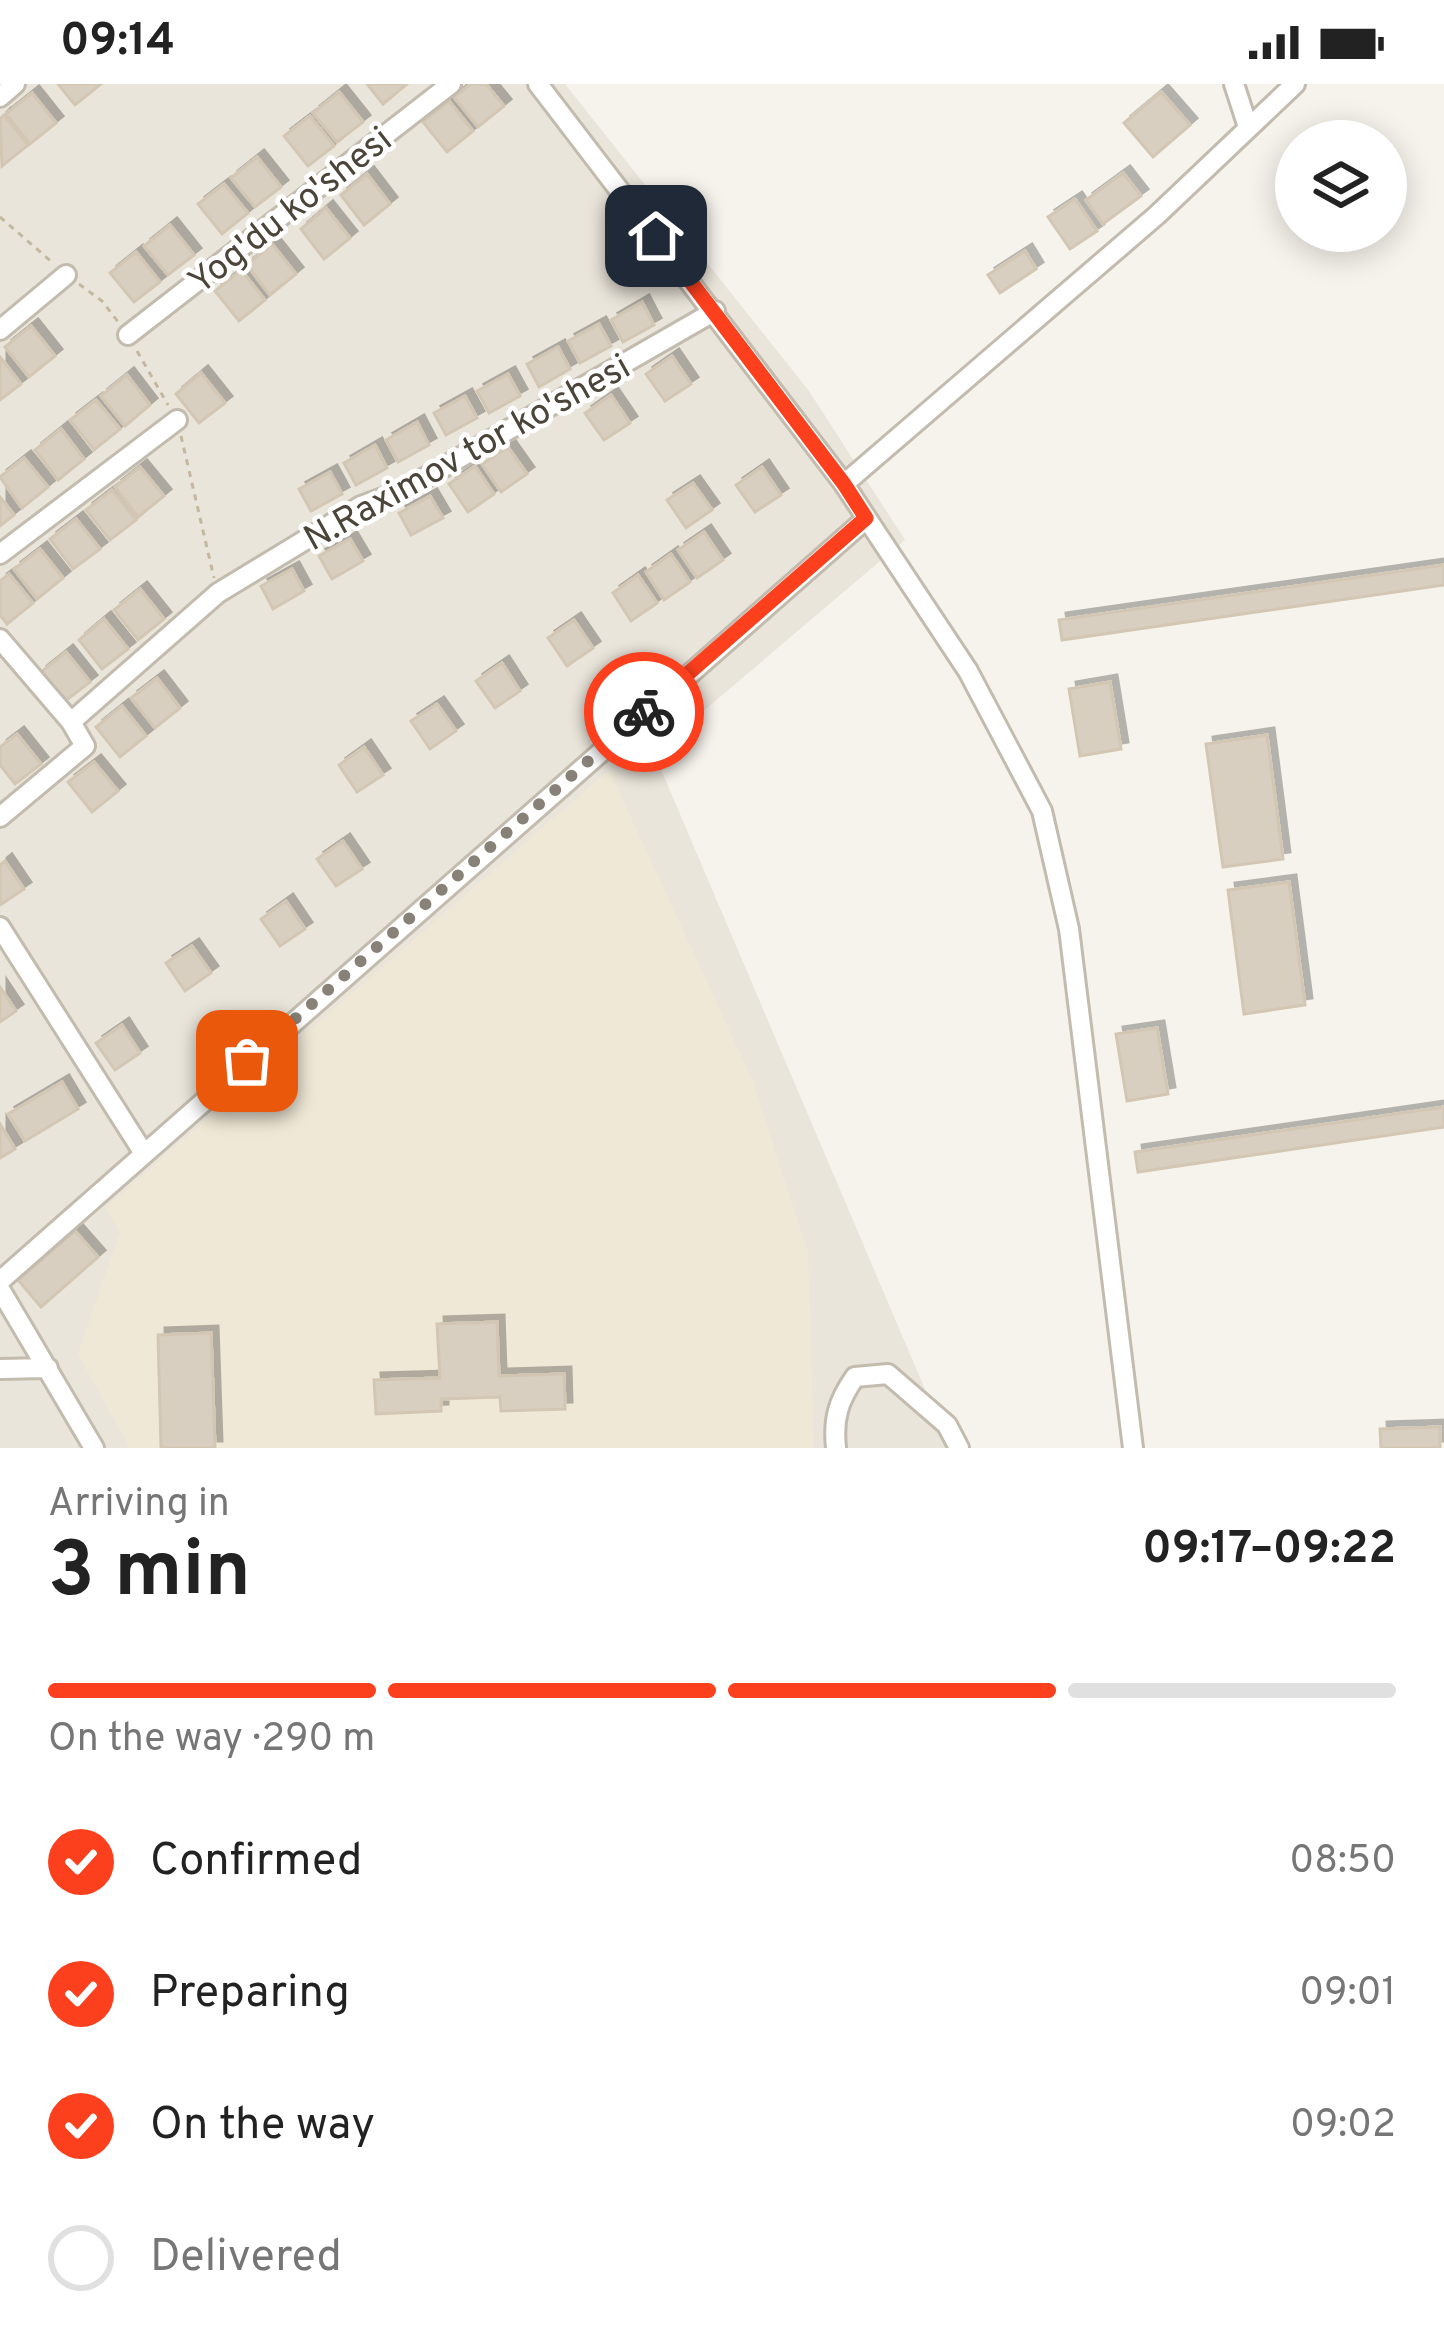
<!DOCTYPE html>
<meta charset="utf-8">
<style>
body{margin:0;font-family:Overpass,sans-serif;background:#f6f6f6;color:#222;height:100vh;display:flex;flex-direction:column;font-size:45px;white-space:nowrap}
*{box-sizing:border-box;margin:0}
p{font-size:39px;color:#767676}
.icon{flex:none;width:66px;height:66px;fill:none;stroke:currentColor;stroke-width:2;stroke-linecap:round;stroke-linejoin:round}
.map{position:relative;height:1364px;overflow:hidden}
.side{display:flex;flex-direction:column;background:#fff;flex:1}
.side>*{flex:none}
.buttons{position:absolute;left:1275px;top:36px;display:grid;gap:24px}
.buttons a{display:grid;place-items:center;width:132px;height:132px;border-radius:50%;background:#fff;box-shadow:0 6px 30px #0003;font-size:60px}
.pin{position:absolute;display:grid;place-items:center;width:102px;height:102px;color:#fff;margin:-51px;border-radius:24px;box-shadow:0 6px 18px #0006}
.courier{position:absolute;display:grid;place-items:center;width:120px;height:120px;margin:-60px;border:9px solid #fc3f1d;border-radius:50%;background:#fff;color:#222;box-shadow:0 3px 15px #0007}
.summary em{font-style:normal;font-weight:700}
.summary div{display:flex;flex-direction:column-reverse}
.summary{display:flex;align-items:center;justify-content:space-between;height:204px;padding:0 48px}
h1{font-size:78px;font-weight:700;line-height:90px}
.bar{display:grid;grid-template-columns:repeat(4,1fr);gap:18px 12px;align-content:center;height:144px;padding:0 48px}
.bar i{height:15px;border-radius:9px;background:#e0e0e0}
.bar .current{background:#fc3f1d}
.bar p{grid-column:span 4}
ol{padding:0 48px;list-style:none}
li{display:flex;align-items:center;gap:36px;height:132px}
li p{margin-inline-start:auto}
li .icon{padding:12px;border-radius:50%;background:#fc3f1d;color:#fff;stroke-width:4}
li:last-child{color:#767676}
li i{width:66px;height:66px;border:6px solid #e0e0e0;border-radius:50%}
.status{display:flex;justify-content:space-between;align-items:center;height:84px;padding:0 60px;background:#fff;direction:ltr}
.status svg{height:33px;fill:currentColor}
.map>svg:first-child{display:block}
.residential{fill:#eae5da}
.education{fill:#efe8d6}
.building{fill:#d8cfc1;stroke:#d3c7b4;stroke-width:3;filter:url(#shadow)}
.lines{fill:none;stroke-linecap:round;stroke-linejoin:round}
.minor-casing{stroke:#c2bbae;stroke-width:24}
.path{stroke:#c4b79f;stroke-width:3;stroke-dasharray:6 6;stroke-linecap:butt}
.minor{stroke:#fff;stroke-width:18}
.done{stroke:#878178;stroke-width:12;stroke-dasharray:0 21.6}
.route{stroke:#fc3f1d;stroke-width:15}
.labels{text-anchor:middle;stroke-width:9;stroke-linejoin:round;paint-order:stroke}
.street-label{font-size:36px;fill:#4b4439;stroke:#fff}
</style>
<div class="status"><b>09:14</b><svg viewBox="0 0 49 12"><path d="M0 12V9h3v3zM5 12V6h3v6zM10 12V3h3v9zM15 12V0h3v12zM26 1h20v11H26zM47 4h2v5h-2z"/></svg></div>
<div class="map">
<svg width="1444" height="1364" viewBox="0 0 1444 1364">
<defs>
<filter id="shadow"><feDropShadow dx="7" dy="-7" stdDeviation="0" flood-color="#0004"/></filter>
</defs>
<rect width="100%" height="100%" fill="#f6f3ec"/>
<!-- residential -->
<path class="residential" d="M0 0H565L809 307 905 456 654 669 950 1364H0Z"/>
<!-- education -->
<path class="education" d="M609 686 752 995 808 1168 814 1364H130L78 1270 120 1148 105 1124Z"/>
<!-- building -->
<path class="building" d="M58 0H101L75 21Z
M367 0H407L383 20Z
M471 0H486L504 22 478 43 454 13Z
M339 8 363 38 337 58 313 29Z
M1161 8 1190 41 1153 73 1124 39Z
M32 9 56 39 30 60 6 30Z
M449 17 473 47 447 68 423 38Z
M4 31 28 61 2 82 0 35Z
M310 32 334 62 308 82 284 52Z
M257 73 281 103 255 123 231 94Z
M1123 89 1141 112 1103 140 1086 116Z
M367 90 390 120 364 141 341 111Z
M224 100 248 129 222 150 198 120Z
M1075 115 1097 147 1070 165 1048 133Z
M326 124 350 154 324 175 301 145Z
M170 141 194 171 168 191 144 162Z
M272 160 296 190 270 211 247 181Z
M1025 167 1036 185 1000 209 988 191Z
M136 168 160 198 134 218 110 189Z
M241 186 265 216 239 237 215 207Z
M642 218 654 241 623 258 611 236Z
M599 240 611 262 580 279 568 257Z
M31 242 55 272 29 293 5 263Z
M558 263 570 285 539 303 527 280Z
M672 272 691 300 665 317 646 290Z
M0 273 21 300 0 316Z
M201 289 225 319 199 339 176 310Z
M508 290 520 312 489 329 477 307Z
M127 291 150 321 125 342 101 312Z
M611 311 630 339 604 356 585 329Z
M465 312 477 334 446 351 434 329Z
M96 316 120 345 94 366 70 336Z
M417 338 429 361 398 378 386 356Z
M61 345 84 375 58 396 35 366Z
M375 361 387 384 356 401 344 379Z
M508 363 527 390 501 408 482 380Z
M24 374 48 403 22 424 0 393Z
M475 382 494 410 468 428 449 400Z
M140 383 164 412 138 433 115 403Z
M762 383 781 411 755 428 736 401Z
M330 388 342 410 311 427 299 405Z
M693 399 712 426 686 444 667 416Z
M112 406 136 436 110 456 86 426Z
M430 412 443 434 411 451 399 429Z
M0 413 14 431 0 442Z
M76 435 100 465 73 485 50 455Z
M704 448 723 476 697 494 678 466Z
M350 455 363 477 332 495 319 472Z
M40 465 63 494 37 515 14 485Z
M671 470 690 498 664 516 646 488Z
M1444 481V501L1062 556 1059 536Z
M292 485 304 507 273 525 261 502Z
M9 490 33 519 7 540 0 531V497Z
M638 491 657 519 631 537 613 509Z
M140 505 164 535 138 556 114 526Z
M104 535 128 565 102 585 79 556Z
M574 536 593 564 567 582 548 554Z
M66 568 90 598 64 618 40 589Z
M502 579 520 607 495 624 476 597Z
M157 594 180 624 155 644 131 614Z
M1110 598 1121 665 1080 672 1069 605Z
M437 620 456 647 430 665 411 637Z
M122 622 146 652 120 673 96 643Z
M17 650 41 680 15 700 0 681V663Z
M1267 651 1283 775 1223 783 1206 660Z
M364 663 383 691 357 708 339 681Z
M94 678 118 707 92 728 68 698Z
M343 757 362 785 336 802 317 775Z
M5 777 24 805 0 821V781Z
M1289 798 1305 921 1244 930 1228 806Z
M286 817 305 845 280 862 261 835Z
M192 862 211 889 185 907 166 879Z
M0 903 16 927 0 938Z
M122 941 140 969 115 986 96 959Z
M1157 944 1168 1010 1127 1017 1116 950Z
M62 998 78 1025 25 1057 8 1030Z
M1444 1023V1043L1138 1088 1135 1068Z
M0 1040 15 1065 0 1074Z
M75 1147 98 1173 41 1223 18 1196Z
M497 1238 499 1292 564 1290 565 1325 501 1327 500 1313 441 1315V1327L376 1330 374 1296 440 1294 437 1240Z
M211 1249 215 1364H161L158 1251Z
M1440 1343V1364H1381L1380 1345Z"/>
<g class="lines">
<!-- minor casing -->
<g class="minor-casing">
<path id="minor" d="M538 0 844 400 968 587 1042 727 1069 845 1133 1364
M1234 0 1248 43
M0 13 15 0
M0 246 66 191
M128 251 451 0
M844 400 1157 131 1295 0
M0 470 177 336
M0 555 71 638 85 662 0 733
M71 638 218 509 361 422 402 407 715 227
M0 843 143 1068
M0 1197 866 435
M0 1205 94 1364
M0 1285 48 1284
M836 1364C833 1335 838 1317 855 1293L888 1290 947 1341 959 1364"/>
</g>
<!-- path -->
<path class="path" d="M0 133 53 179
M79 200 102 217 119 239
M137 267 168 321
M181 352 214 494"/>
<!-- minor -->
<use href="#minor" class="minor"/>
</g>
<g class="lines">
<!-- done -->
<path class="done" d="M247 977 644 628"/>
<!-- route -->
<path class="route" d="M644 628 866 434 844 400 656 152"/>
</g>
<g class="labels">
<!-- street labels -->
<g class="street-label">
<text transform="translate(289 125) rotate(-38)" y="13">Yog'du ko'shesi</text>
<text transform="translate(466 367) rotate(-29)" y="13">N.Raximov tor ko'shesi</text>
</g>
</g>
</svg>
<div class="buttons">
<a><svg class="icon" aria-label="layers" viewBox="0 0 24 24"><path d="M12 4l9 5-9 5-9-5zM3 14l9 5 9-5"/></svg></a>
</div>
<div class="pin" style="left:247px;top:977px;background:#ea580c"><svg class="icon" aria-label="bag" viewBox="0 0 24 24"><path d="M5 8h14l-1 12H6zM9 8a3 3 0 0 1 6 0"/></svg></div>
<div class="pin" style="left:656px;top:152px;background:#1f2937"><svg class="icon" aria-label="home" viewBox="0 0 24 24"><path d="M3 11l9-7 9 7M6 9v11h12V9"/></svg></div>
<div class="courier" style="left:644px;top:628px"><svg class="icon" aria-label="bike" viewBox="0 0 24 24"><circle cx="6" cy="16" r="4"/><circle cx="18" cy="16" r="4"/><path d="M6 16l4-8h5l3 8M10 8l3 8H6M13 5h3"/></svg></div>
</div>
<section class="side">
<div class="summary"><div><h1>3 min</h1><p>Arriving in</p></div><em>09:17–09:22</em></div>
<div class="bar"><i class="current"></i><i class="current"></i><i class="current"></i><i></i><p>On the way · 290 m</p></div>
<ol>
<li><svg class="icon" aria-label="check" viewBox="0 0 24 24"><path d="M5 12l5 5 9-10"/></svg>Confirmed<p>08:50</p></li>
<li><svg class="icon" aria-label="check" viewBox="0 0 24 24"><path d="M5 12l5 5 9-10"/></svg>Preparing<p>09:01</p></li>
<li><svg class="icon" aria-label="check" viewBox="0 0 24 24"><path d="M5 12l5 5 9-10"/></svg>On the way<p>09:02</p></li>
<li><i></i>Delivered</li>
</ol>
</section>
